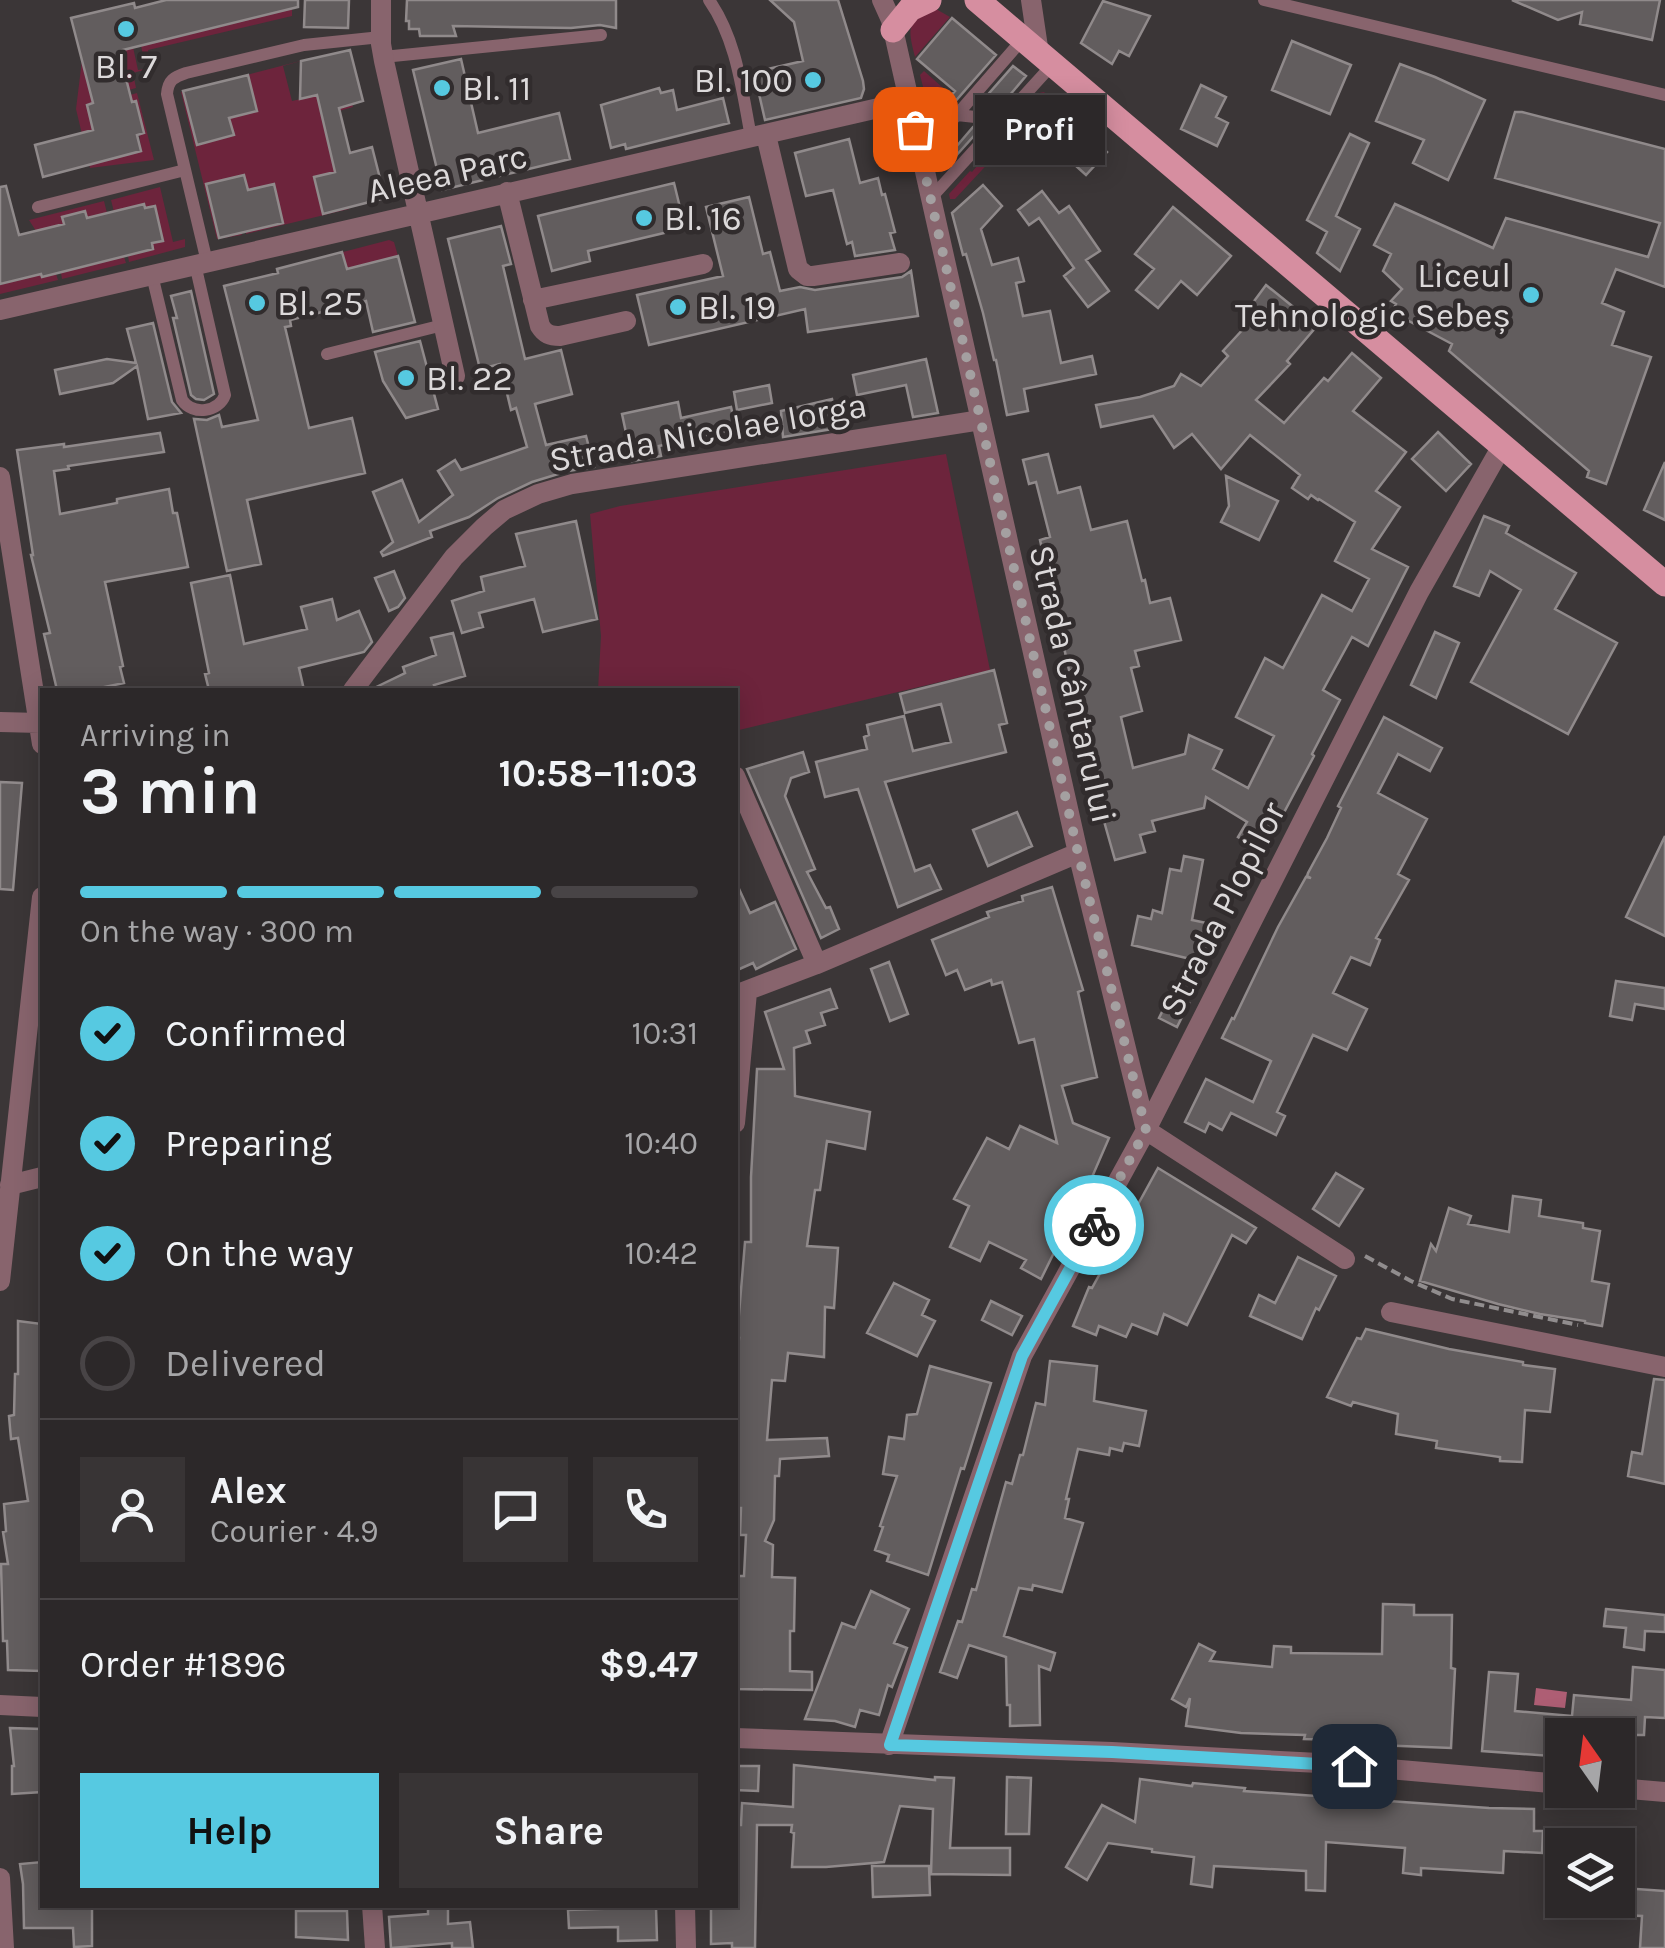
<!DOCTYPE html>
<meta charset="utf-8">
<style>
body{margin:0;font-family:Karla,sans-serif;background:#383435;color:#f1f3f6;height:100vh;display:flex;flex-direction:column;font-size:38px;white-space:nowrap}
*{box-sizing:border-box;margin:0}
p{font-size:32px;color:#a6a6a8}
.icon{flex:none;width:55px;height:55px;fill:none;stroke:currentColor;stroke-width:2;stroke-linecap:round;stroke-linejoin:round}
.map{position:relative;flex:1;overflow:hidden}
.panel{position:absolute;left:40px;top:688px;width:698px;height:1220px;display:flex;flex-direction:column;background:#2c2829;border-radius:0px;box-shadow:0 5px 25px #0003,0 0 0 2px #484446}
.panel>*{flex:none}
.needle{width:65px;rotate:346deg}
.tools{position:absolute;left:1545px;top:1718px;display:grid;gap:20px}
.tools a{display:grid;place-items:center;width:90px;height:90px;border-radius:0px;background:#2c2829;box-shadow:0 5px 25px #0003,0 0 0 2px #484446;font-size:50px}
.pin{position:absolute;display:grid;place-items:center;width:85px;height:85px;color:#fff;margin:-42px;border-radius:20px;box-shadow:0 5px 15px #0006}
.courier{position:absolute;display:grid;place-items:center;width:100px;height:100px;margin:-50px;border:8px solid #56c9e1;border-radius:50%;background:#fff;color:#222;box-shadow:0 2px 12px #0007}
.bubble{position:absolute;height:70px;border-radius:0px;background:#2c2829;box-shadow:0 5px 25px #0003,0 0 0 2px #484446;font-size:32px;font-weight:700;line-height:70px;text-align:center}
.overview em{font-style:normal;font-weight:700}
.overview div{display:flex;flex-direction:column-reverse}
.overview{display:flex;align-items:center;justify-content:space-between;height:170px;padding:0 40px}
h1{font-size:65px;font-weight:700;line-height:75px}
.bar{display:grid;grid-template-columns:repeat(4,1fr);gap:15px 10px;align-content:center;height:120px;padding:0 40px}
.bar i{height:12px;border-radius:8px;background:#484446}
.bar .active{background:#56c9e1}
.bar p{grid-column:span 4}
.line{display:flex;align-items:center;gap:25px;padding:0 40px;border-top:2px solid #484446}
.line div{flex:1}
.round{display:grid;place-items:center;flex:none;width:105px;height:105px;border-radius:0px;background:#383435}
ol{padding:0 40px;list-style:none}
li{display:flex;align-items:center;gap:30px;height:110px}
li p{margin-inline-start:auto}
li .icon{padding:10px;border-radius:50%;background:#56c9e1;color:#111;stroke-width:4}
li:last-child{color:#a6a6a8}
li i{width:55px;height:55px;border:5px solid #484446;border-radius:50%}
.cta{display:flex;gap:20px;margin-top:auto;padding:20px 40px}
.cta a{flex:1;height:115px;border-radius:0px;background:#56c9e1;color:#111;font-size:40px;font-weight:700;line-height:115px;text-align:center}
.cta a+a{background:#383435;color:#f1f3f6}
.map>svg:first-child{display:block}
.green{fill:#6d243c;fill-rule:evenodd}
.water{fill:#ae5e74}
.building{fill:#625d5e;stroke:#908a8b;stroke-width:2.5}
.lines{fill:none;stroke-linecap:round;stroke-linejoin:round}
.path{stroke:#918d8e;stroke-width:4;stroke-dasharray:10 5;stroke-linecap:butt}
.service{stroke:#88646d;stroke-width:12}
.minor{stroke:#88646d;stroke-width:20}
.primary{stroke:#d68ea0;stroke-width:25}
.done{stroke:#a4a0a1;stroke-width:10;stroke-dasharray:0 18}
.route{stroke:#56c9e1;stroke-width:12}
.poi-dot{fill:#56c9e1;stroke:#312c2d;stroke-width:4}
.labels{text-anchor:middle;stroke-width:9;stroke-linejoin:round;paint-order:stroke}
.poi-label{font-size:35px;fill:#dcd9da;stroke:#312c2d;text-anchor:start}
.street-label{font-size:35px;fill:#dcd9da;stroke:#312c2d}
</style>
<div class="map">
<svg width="1665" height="1948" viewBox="0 0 1665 1948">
<rect width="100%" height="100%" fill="#3b3637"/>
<!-- green -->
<path class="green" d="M292 0V16L148 50 150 61 144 62 141 45 270 14Z
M936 9 950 17 915 57C907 26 907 23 936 9Z
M133 47 138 70 151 68 133 73 136 88 129 90 126 82 90 92 93 103 87 106 98 150 141 151 136 101 132 102 130 95 137 93 154 160 90 168 76 109 82 60Z
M308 59 283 66 292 101 319 95 323 111 352 104 353 107 322 116 331 156 359 150 338 156 341 170 314 178 323 213 349 207V209L246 234V232L283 223 274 185 248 190 244 176 207 185 219 237 241 233 242 235 217 239 181 92ZM248 75 257 111 229 118 233 136 197 145 183 92Z
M924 71 951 95 937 112 929 110 920 75Z
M1044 92 1048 97 1047 100 955 199H950L949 194 970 171 972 172 1039 93Z
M160 187 173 242 185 239V247L129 262 128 256 153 250 152 243 163 240 155 206 114 212 111 200Z
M104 201 107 213 88 223 84 211 63 216 64 224 36 231 29 220Z
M389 240 394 242 398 256 347 269 343 252Z
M116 256 117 258 124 257 126 263 62 279 61 273Z
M41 274 43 277 56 274 58 280 0 294V285Z
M946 454 990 670 735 731V690H598L601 636 590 514 620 506Z"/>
<!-- water -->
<path class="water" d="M1536 1688 1567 1692 1565 1708 1534 1705Z"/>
<!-- building -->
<path class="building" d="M166 0H298V7L119 51 132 102 136 101 144 133 137 135 141 151 43 177 35 145 93 130 87 105 93 103 71 18 134 3 135 8Z
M305 0H349L348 28 304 27Z
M407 0H616V28L600 25 571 28 453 26 456 36H420L419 29H409V21H406Z
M770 0H838L863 81 864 89 861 98 765 120 754 72 803 61 794 22Z
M1512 0H1660L1652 40 1580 24 1582 12 1558 20Z
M1103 1 1150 16 1129 56 1119 51 1112 64 1081 43Z
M952 18 996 55 952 105 946 101 955 91 917 59Z
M1292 41 1351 65 1330 114 1272 90Z
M350 50 363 101 339 108 350 153 372 147 385 198 323 214 314 177 335 172 317 95 300 99 301 61Z
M461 59 478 133 559 113 570 159 442 190 413 70Z
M1400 64 1435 77 1485 100 1448 180 1413 163 1424 140 1376 121Z
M1013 66 1026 76 998 109 977 107Z
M248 75 257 111 229 118 234 135 197 145 183 91Z
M1201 85 1226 97 1216 117 1228 123 1217 146 1181 129Z
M659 88 661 93 673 90 677 110 723 98 729 123 626 149 625 144 611 148 601 105Z
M1515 112H1522L1665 149V287L1616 269 1602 303 1624 312 1612 345 1651 357 1606 484 1587 477 1589 471 1449 351 1452 344 1392 312 1396 304 1391 301 1402 289 1383 271 1391 254 1374 245 1395 204 1493 248 1506 218 1648 257 1660 223 1495 178Z
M1065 113 1107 152 1086 175 1036 130 1052 114Z
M973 127 981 128 954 158 950 154Z
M1350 134 1369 143 1336 216 1360 229 1340 271 1317 253 1327 232 1307 220Z
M849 139 860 183 878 178 882 195 885 194 895 232 890 233 895 250 855 256 852 242 847 244 833 190 806 196 795 153Z
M244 175 248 190 274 184 283 223 219 238 206 184Z
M674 183 685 228 588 251 590 261 552 271 538 216Z
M983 185 1002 206 981 229 992 265 1018 258 1024 281 1016 283 1023 316 1050 311 1061 363 1092 356 1096 374 1024 389 1028 411 1007 415 996 360H994L983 313 966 254 963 255 952 213Z
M6 186 19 235 64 224 62 217 85 211 87 218 144 204 145 208 155 206 163 241 152 243 153 249 42 277 41 274 0 284V187Z
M1042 191 1059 213 1069 206 1100 251 1086 260 1109 291 1088 307 1064 276 1074 268 1039 218 1029 225 1018 210Z
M749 197 763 254 770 252 780 291 800 287 815 290 902 277 911 271 918 316 808 332 805 309 649 345 637 295 723 276 706 207Z
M1173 207 1231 256 1197 295 1181 281 1158 308 1136 290 1154 269 1135 254Z
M501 226 511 264 503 266 525 359 561 350 572 394 535 404 546 445 586 436 594 467 568 471 532 482 498 498 469 517 430 531 432 537 383 556 381 552 393 542 373 492 402 480 419 522 453 495 438 471 455 460 461 470 527 447 516 408 511 410 500 364 480 369 448 239Z
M342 252 347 269 398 256 415 322 373 332 366 301 290 320 291 326 285 327 309 428 352 418 365 473 247 500 261 564 227 571 194 419 207 420 219 415 222 427 258 420 224 286 278 273 277 269Z
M1266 285 1317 326 1287 361 1290 364 1256 400 1284 423 1324 378 1328 381 1352 353 1381 378 1353 411 1406 452 1376 491 1400 507 1372 549 1408 567 1368 646 1352 637 1323 690 1340 700 1312 754 1314 756 1263 852 1238 837 1247 822 1206 797 1204 808 1152 821 1155 831 1140 835 1145 852 1115 860 1096 793 1104 791 1100 776 1081 702 1071 670H1069L1040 540 1050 537 1036 482 1029 484 1023 460 1048 454 1058 493 1080 487 1091 530 1127 521 1142 581 1145 580 1150 603 1170 598 1181 640 1135 651 1139 666 1131 668 1142 711 1121 717 1133 768 1185 754 1189 735 1222 750 1213 769 1248 788 1274 736 1236 717 1265 658 1283 668 1322 595 1352 611 1369 579 1335 561 1355 522 1319 499 1318 500 1311 495 1308 499 1292 488 1300 475 1250 435 1221 469 1192 434 1174 448 1153 416 1101 427 1096 405 1140 397 1174 386 1181 374 1201 386 1228 356 1223 351 1257 314 1249 308Z
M191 291 214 394 204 400 196 399 191 395 173 318H177L171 296Z
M153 323 172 402 181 413 148 419 137 366 113 383 60 394 55 370 107 359 136 363 127 329Z
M420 341 438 409 406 418 383 381 375 352Z
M926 359 938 413 913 417 906 385 857 395 853 375Z
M769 385 772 403 737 410 734 392Z
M832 399 839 428 783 437 781 411Z
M678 402 681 418 731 407 736 429 659 446 661 456 632 461 622 414Z
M1438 432 1471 464 1446 491 1412 459Z
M160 433 164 452 68 466 69 469 54 471 60 514 117 503V499L169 489 173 513H177L188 567 105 582 123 666 120 667 124 683 90 690H57L44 634 50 633 31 555H33L17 450 64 444V447Z
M1665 462V520L1644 510Z
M1226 476 1278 501 1259 540 1221 522 1229 506Z
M1484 516 1509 526 1506 533 1576 573 1555 609 1617 643 1568 734 1471 682 1521 590 1490 571 1479 596 1454 586Z
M576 521 597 619 543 632 534 599 479 613 483 627 462 633 452 601 484 591 481 577 525 566 516 534Z
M394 571 405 598 398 607 389 611 375 578Z
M230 575 244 644 307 629 301 607 332 599 337 620 359 611 372 642 364 652 299 668 304 690H209L205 674 209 673 191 583Z
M1435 632 1459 643 1436 698 1411 685Z
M453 633 465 676 434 685 436 690H370L405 673 403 667 436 655 431 638Z
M994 670 1007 723 999 725 1006 752 885 782 915 871 930 865 941 889 898 907 858 789 825 797 816 762 867 749 864 737 869 735 867 725 904 716 913 751 951 742 941 704 905 713 900 694Z
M1384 717 1442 748 1430 771 1398 754 1378 793 1427 819 1398 874 1409 880 1376 938 1380 940 1370 965 1351 957 1333 993 1367 1009 1347 1050 1313 1035 1277 1112 1285 1116 1276 1135 1231 1113 1222 1130 1209 1123 1205 1132 1185 1122 1206 1079 1253 1102 1271 1061 1222 1038 1232 1018 1234 1019 1278 927 1306 877 1311 878 1307 876 1308 873 1327 838 1341 808 1338 806Z
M803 752 809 772 791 778 785 796 815 869 807 872 826 908 830 907 839 929 821 938 747 769Z
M0 782 22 783 13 890 0 889Z
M1017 812 1032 846 988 866 973 830Z
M1665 836V936L1626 917Z
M1184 856 1203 860 1192 920 1216 925 1207 963 1132 945 1138 916 1151 919 1153 910 1162 913 1170 869 1181 871Z
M735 880 750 913 775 902 796 949 756 969 753 963 735 971Z
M1052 887 1083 990 1078 992 1097 1077 1062 1086 1073 1123 1109 1138 1079 1207 1077 1206 1041 1279 1021 1268 1026 1260 989 1242 980 1261 950 1247 969 1206 954 1199 987 1138 1009 1149 1020 1126 1057 1143 1034 1039 1019 1043 1002 982 992 985 991 980 965 990 957 970 946 975 932 940 989 917 987 912 1023 901 1022 896Z
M889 962 908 1014 890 1021 871 969Z
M1616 981 1665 988V1009L1635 1004 1632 1020 1610 1016Z
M830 989 837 1008 821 1013 825 1025 806 1031 810 1043 794 1048 795 1096 870 1112 865 1149 827 1141 820 1190H815L807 1246 838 1248 834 1308 825 1307 824 1357 788 1353 785 1381 772 1380 767 1440 827 1438 829 1456 780 1459 779 1476H775L774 1520 765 1541 773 1545 772 1577 795 1578 794 1631H790V1671L812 1672V1690L735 1689V1576H744L746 1535H740L741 1508H735V1387L739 1338H737L745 1242H751V1177L757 1069H784L765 1012Z
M1171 994 1189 1003 1177 1027 1159 1018Z
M1158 1168 1256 1228 1246 1243 1232 1235 1187 1325 1164 1314 1157 1334 1132 1324 1126 1337 1099 1326 1096 1335 1073 1326 1089 1287 1092 1288Z
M1336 1173 1363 1189 1339 1226 1313 1209Z
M1513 1196 1541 1200 1539 1216 1583 1223V1228L1600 1231 1592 1281 1609 1284 1602 1326 1585 1323V1321L1540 1314 1498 1304 1420 1281 1431 1244 1436 1251 1449 1208 1471 1216 1468 1224 1509 1232Z
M1298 1257 1336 1276 1319 1310 1316 1308 1302 1339 1250 1316 1259 1295 1275 1303Z
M894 1283 929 1300 922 1315 935 1321 917 1356 867 1333Z
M991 1301 1022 1316 1012 1335 982 1320Z
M18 1321 42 1324V1671L8 1670 7 1641H3L1 1564H8L3 1532 6 1531 4 1504 28 1501 18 1438 11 1439 9 1416 14 1415 15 1374H18Z
M1366 1329 1449 1349 1523 1362V1365L1555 1369 1550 1412 1525 1410 1522 1462 1500 1461V1457L1436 1448 1437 1441 1396 1434 1398 1414 1353 1402 1351 1406 1327 1397 1357 1338 1361 1339Z
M1050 1361 1097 1366 1094 1401 1146 1411 1139 1446 1124 1443 1122 1451 1110 1448 1109 1455 1078 1449 1066 1499H1069L1065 1518 1083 1523 1062 1592 1033 1585 1032 1590 1019 1588 1004 1636 1055 1653 1050 1670 1039 1666 1040 1725 1010 1726V1705H1007L1006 1657 969 1645 957 1678 940 1672 958 1621 962 1622 972 1589 976 1590 1006 1482 1012 1484 1020 1455H1023L1036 1403 1045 1405Z
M930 1366 991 1383 964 1469 961 1468 928 1575 887 1561 889 1555 875 1550 883 1527 880 1526 897 1476 883 1474 889 1437 904 1439 907 1415 917 1414Z
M1654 1379 1665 1380V1484L1628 1476 1632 1452 1642 1454Z
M871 1591 909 1609 894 1643 907 1648 892 1687 888 1685 879 1715 860 1710 855 1727 835 1721 805 1719 842 1623 855 1628Z
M1383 1604 1414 1605V1615H1452L1451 1668 1455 1669 1451 1748 1376 1745V1741L1304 1739 1305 1735 1241 1733 1186 1726 1190 1698 1186 1707 1172 1699 1199 1644 1215 1652 1210 1661 1272 1667 1274 1646 1291 1647V1653L1382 1654Z
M1606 1609 1665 1615V1632L1645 1631 1644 1650 1624 1647 1626 1628 1604 1626Z
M1633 1667 1665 1670V1718L1645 1717 1644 1735H1553L1551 1756 1482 1751 1489 1672 1518 1674 1515 1711 1572 1716 1574 1695 1631 1700Z
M10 1728 42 1729V1792L12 1794V1766H14Z
M794 1765 935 1780V1777L954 1778 950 1848H1010V1875L931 1874 933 1809 900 1806 884 1862 826 1867H792L794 1833 791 1832 792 1825H757L755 1948H732V1943L711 1944V1905H735V1834H738V1825H741L742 1803 793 1807Z
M735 1766H759L758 1791 735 1790Z
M1007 1777 1031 1778 1029 1834H1006Z
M1140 1779 1192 1786 1193 1783 1245 1788 1244 1791 1489 1808 1534 1809V1831H1543L1542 1853 1504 1851 1503 1873 1421 1868V1875L1403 1873 1405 1848 1326 1842 1325 1891 1306 1890V1871L1214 1866 1212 1887 1191 1884 1194 1857 1152 1852V1849L1108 1843 1087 1880 1066 1867 1102 1805 1135 1822Z
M42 1862V1908H92V1946L74 1947 73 1928H24L23 1884 20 1864Z
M872 1866H929L930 1895 873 1897Z
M1622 1888 1665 1891V1948H1640L1642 1916 1620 1915Z
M428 1905H448V1924L470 1922 473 1948H452V1943L391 1948 389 1917 428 1914Z
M656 1907 657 1940 618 1941V1927L569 1928 568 1910Z
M296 1911H347L348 1940 296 1937Z"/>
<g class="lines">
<!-- path -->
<path class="path" d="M1365 1256 1411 1281 1452 1299 1578 1325"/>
<!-- service -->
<path class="service" d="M709 0C737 40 742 91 751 137
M1264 0 1665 95
M383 57 601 35
M957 115 1003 120
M921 156 1022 40
M930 199 1052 65
M38 207 185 170
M207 262 167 94C168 80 174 77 186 73L304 45 381 37
M152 275 182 400C193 416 219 412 225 395L195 264
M327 354 443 325"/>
<!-- minor -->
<path class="minor" d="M381 0V44L384 61 455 376
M882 0 891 20 1078 853 1146 1130 1345 1259
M1031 0 1039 54
M766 135 798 269 807 276H813L900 263
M507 192 540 326C545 334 550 336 560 336L626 321
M533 300 703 264
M0 310 909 101
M0 477 42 744
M353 690 454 557 484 527 504 510 538 494 572 484 981 420
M0 722 40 723
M735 776 817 964
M735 995 817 964 1078 853
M735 1123 747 992
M10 1185 42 1177
M0 1281 42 897
M1391 1312 1665 1367
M0 1705 42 1707
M735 1738 1112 1752 1319 1763 1562 1784
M889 1745 1022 1356 1146 1130 1419 592 1502 446
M1618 1788 1665 1792
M0 1878 4 1948
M372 1905 375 1948
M685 1905 686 1948"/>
<!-- primary -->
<path class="primary" d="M977 0 1665 584
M893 30 910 9 929 0"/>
</g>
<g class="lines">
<!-- done -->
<path class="done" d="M915 129 1078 853 1146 1130 1094 1225"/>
<!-- route -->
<path class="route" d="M1094 1225 1022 1356 890 1745 1112 1752 1354 1766"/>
</g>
<!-- markers -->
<g class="poi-dot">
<circle cx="126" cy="29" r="10"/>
<circle cx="813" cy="80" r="10"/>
<circle cx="442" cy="88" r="10"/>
<circle cx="644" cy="218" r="10"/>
<circle cx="1531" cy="295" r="10"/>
<circle cx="257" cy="303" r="10"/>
<circle cx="678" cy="307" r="10"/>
<circle cx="406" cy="378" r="10"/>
</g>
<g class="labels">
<!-- poi labels -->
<g class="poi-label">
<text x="126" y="78" text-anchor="middle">Bl. 7</text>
<text x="793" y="92" text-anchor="end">Bl. 100</text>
<text x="462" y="100">Bl. 11</text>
<text x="664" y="230">Bl. 16</text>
<text x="1511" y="287" text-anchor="end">Liceul<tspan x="1511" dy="40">Tehnologic Sebeș</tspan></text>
<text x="277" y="315">Bl. 25</text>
<text x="698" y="319">Bl. 19</text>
<text x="426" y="390">Bl. 22</text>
</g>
<!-- street labels -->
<g class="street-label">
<text transform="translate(447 173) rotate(-13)" y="12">Aleea Parc</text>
<text transform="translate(708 432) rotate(-10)" y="12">Strada Nicolae Iorga</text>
<text transform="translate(1073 684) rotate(77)" y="12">Strada Cântarului</text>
<text transform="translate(1222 909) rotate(-63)" y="12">Strada Plopilor</text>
</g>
</g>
</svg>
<div class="tools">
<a><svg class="needle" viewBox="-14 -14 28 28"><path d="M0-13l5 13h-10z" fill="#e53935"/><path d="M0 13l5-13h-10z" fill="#a6a6a8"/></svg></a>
<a><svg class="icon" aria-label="layers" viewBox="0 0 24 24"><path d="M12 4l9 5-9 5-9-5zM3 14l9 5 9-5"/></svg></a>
</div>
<div class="pin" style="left:915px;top:129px;background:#ea580c"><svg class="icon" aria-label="bag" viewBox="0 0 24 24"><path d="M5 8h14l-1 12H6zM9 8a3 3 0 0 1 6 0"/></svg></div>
<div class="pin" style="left:1354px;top:1766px;background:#1f2937"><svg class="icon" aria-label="home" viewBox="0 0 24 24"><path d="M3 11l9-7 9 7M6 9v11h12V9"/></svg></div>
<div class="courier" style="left:1094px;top:1225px"><svg class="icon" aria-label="bike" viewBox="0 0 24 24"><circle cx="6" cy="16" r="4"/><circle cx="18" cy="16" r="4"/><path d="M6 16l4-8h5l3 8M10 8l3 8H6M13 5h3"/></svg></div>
<div class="bubble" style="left:975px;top:95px;width:130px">Profi</div>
<section class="panel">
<div class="overview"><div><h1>3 min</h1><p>Arriving in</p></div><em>10:58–11:03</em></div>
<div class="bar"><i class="active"></i><i class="active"></i><i class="active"></i><i></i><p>On the way · 300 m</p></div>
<ol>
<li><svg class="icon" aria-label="check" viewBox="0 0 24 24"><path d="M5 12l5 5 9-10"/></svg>Confirmed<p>10:31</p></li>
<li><svg class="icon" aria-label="check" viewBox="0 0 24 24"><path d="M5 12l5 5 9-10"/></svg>Preparing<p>10:40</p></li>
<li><svg class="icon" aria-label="check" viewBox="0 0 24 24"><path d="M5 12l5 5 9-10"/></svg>On the way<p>10:42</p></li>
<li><i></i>Delivered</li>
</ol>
<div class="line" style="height:180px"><a class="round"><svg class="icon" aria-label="person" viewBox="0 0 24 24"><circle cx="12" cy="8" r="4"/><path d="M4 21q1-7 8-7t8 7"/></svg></a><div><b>Alex</b><p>Courier · 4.9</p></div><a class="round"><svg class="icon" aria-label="chat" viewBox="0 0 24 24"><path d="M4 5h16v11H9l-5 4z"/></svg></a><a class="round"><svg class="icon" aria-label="phone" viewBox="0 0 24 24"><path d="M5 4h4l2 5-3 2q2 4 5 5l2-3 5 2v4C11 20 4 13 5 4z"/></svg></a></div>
<div class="line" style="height:130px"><div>Order #1896</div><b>$9.47</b></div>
<div class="cta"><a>Help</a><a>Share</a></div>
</section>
</div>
